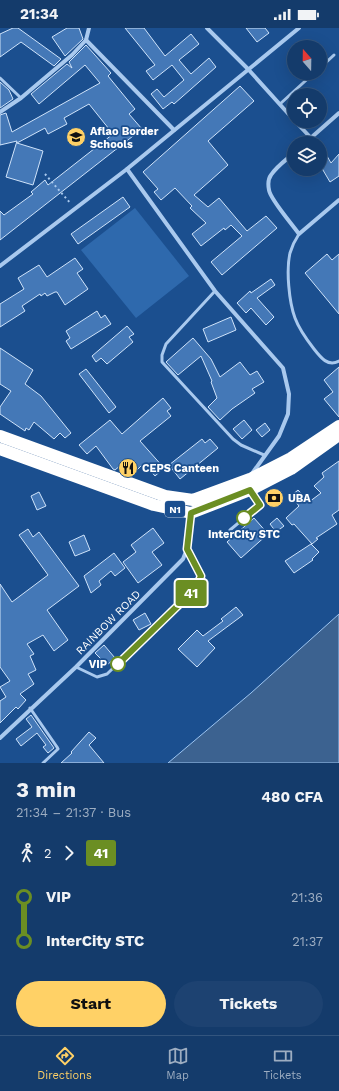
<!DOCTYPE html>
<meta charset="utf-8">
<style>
:root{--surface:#143b6b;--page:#1d4271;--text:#f1f3f6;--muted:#9dadc1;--line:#33557e;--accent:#ffd166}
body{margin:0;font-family:"Work Sans",sans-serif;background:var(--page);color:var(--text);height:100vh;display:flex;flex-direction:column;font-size:15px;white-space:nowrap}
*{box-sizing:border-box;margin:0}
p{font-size:13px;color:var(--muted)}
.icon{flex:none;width:22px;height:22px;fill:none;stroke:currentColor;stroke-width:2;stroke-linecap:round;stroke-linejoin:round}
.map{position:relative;height:735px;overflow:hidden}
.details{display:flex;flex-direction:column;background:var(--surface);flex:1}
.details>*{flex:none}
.badge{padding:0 8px;border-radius:3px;font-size:14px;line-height:26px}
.needle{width:26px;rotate:340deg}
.tools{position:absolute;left:287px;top:12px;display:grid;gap:8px}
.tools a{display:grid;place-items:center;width:40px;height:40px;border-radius:50%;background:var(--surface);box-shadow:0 4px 16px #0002,0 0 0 1px var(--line);font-size:20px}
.map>.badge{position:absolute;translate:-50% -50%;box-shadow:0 0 0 2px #fff}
.legs{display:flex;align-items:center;gap:6px;height:44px;padding:0 16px;font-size:13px}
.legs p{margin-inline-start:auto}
.head{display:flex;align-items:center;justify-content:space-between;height:68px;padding:0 16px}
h1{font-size:22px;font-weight:700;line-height:30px}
.primary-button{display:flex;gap:8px;margin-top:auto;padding:8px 16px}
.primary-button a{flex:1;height:46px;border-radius:24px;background:var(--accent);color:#111;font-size:16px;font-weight:700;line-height:46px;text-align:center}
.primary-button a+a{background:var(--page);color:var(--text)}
ul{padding:0 16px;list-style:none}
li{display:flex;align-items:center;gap:14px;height:44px;font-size:15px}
li i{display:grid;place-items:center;width:6px;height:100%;margin:0 5px;background:currentColor}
li i::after{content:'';width:10px;height:10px;margin:-5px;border:3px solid;border-radius:50%;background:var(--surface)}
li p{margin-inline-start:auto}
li:first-child i{background:linear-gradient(#0000 50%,currentColor 0)}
li:last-child i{background:linear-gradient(currentColor 50%,#0000 0)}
.status{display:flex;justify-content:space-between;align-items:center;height:28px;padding:0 20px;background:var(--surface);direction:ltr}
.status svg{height:11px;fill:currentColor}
.tab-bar{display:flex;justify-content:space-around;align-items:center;height:56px;border-top:1px solid var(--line);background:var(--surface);font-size:11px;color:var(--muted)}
.tab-bar a{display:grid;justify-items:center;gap:2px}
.tab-bar .current{color:var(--accent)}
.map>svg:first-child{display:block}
.green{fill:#2e69ad}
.water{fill:#3c6290;stroke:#9cc4f0}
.building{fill:#4478b7;stroke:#cfe3fa}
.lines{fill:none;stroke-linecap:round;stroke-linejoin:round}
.path{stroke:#a9c9ee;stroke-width:2;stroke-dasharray:2 3;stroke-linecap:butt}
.lane{stroke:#a9c9ee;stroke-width:3}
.street{stroke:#a9c9ee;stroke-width:4}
.highway{stroke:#fff;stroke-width:12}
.line-1-casing{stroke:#fff;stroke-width:9}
.line-1{stroke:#6b8e23;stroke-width:6}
.stop-1-dot{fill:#fff;stroke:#6b8e23;stroke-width:2}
.labels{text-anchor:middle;stroke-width:3.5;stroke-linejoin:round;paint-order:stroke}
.shield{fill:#1b4f8f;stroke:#bbcadd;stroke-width:1}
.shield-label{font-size:10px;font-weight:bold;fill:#fff}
.poi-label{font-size:11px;font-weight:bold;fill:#fff;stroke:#1b4f8f;text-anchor:start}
.stop-label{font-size:11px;font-weight:bold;fill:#fff;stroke:#1b4f8f}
.street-label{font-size:11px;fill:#fff;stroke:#1b4f8f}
</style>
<div class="status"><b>21:34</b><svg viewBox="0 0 49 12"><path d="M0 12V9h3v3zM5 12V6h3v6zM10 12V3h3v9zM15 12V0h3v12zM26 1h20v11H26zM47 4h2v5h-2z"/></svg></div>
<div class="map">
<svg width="339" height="735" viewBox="0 0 339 735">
<rect width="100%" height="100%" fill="#1b4f8f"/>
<polygon class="green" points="135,180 189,248 136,290 81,222"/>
<polygon class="water" points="339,586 339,735 168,735 251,665"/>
<g class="building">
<polygon points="13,0 18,0 61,31 54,38 21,14 0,29 0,6"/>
<polygon points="67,0 79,0 83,11 65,28 52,9"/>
<polygon points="125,0 144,0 165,28 191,6 199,16 179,32 191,46 209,30 216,39 174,76 172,74 163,81 151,66 157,61 164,69 184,52 172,37 153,52 146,43 155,37"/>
<polygon points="246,0 265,0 269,5 257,14"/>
<polygon points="86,17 111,45 108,48 135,81 129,86 142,101 0,212 0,183 4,187 33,166 31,164 45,152 48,157 113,106 89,76 64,90 67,96 48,106 45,100 17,115 43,123 33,157 6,149 17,113 0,117 0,87 6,85 12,104 100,55 85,37 39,76 31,66 67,36 72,40 69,34"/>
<polygon points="0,54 9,62 13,71 0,80"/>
<polygon points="240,58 254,73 208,113 228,137 194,167 208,179 219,170 247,203 266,188 277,200 222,247 211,234 242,208 231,197 225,202 224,200 201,218 192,206 206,195 190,180 192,178 175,160 161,172 154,164 158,161 143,144"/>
<polygon points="320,116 331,135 339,126 339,148 330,154 320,137"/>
<polygon points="123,169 130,179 78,216 71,206"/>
<polygon points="327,226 332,232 339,226 339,286 305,245"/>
<polygon points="75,230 83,241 77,245 88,261 65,277 57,264 55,264 47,268 45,265 41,268 40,266 22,278 25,283 0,299 0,276 24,261 18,250 39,237 47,249"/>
<polygon points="271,251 275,257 257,270 274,289 266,297 251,280 246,285 237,275 250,263 251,265"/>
<polygon points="97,283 101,290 105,287 111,296 71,321 66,313 70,310 66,303"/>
<polygon points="231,289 236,302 208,314 203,301"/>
<polygon points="127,298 134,306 129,309 133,314 107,336 101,330 96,334 92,328"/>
<polygon points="193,310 211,331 220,349 240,334 250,347 257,343 264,354 252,361 255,365 232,381 220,392 208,379 217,370 211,354 212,353 201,328 178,347 166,334"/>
<polygon points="0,320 33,342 25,356 41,368 71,405 65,410 60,405 54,411 34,394 29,402 26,400 25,403 0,386 0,379 11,363 0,356"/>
<polygon points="339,339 339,389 324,371 333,364 324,352"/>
<polygon points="86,341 116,379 109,385 79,346"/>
<polygon points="163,370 171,380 167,383 171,388 140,413 164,440 155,448 144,435 137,442 129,433 123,439 121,437 115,442 113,441 96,418 87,426 79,417 110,392 122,406"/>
<polygon points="244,392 252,402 242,411 233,401"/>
<polygon points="265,395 270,402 262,409 256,402"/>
<polygon points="202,411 205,415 210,411 218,420 180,451 169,437"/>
<polygon points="339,433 339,482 332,487 337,496 316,510 318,511 312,516 294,496 292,497 286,490 299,478 291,468 298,462 309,474 321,465 314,458 324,449 322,445"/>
<polygon points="276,463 282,470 274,477 268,470"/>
<polygon points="39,464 46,478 37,482 31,468"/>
<polygon points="254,490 268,506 241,530 227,514"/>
<polygon points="277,490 284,498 276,504 270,496"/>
<polygon points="153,500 164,515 152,524 162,537 138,555 123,534 136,524 131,517"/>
<polygon points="28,501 33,509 39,504 79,558 47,582 68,612 54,623 43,607 27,616 34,626 30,628 36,642 28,646 34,656 20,666 26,672 18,681 16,679 0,695 0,673 6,669 0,659 10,653 0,639 0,556 12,574 48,547 19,507"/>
<polygon points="84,507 90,522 75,528 69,514"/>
<polygon points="311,516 319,524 312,531 313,532 294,545 285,533"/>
<polygon points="114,525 125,540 115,548 111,543 99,553 101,557 91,565 84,548"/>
<polygon points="236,579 243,587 208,613 215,620 197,639 178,621 197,602 203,608 223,593 221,591"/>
<polygon points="145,585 151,596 139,602 133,592"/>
<polygon points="104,617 115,630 107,637 95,625"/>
<polygon points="31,687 54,720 48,725 43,719 46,717 37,705 21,718 16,711 32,699 26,691"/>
<polygon points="89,704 96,710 89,717 104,735 61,735 72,725 71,724"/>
</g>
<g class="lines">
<polyline class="path" points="45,146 71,176"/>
<g class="lane">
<polyline points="320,40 334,27"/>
<polyline points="0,50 21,70"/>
<polyline points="280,76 314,45"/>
<path d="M299,206c-4,6 -7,12 -9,19 -4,17 -1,49 5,65 4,11 12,22 19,31 7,9 14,18 25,12"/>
<polyline points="215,263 166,316 162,327 162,334 233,411 241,417 264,427"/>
<polyline points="230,502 260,477 251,464"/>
<polyline points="76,639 97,649 107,646 196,560 201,548 187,521"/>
<polyline points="30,680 57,719 58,721 43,735"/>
</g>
<g class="street">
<polyline points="207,0 248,41 294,92"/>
<polyline points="86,12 174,102"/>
<polyline points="0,84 21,70 72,27 86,12 89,0"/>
<polyline points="295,93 311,110"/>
<polyline points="305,115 339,85"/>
<path d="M294,125c-8,7 -17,13 -23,22 -3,4 -3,10 -2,15 1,9 23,34 30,44l40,-34"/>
<polyline points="127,141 215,263 283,340 289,366 288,386 279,408 251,447"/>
<polyline points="0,238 127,141 299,0"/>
<polyline points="0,710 76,639 183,531 187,521 191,487"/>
</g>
<g class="highway">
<polyline points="0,408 165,468 193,472 250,451 291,430 339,398"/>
<polyline points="0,421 154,477 191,485 250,462 291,441 339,407"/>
</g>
</g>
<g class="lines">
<g class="line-1-casing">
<polyline id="line-1" points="118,636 196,560 201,548 187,521 191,485 250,462 260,477 244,490"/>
</g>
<use href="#line-1" class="line-1"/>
</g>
<defs>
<g id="school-disc" transform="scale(1)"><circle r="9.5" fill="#ffd166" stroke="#1b4f8f"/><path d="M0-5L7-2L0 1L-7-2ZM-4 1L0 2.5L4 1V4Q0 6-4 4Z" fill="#111"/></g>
<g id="restaurant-disc" transform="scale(1)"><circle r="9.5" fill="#ffd166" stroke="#1b4f8f"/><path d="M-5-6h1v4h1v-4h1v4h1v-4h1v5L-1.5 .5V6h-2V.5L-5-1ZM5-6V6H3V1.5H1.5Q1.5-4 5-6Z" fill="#111"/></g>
<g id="bank-disc" transform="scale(1)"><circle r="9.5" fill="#ffd166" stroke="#1b4f8f"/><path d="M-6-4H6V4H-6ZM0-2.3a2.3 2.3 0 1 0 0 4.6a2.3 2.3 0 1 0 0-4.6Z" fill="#111"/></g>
</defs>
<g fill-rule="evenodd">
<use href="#school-disc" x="76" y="109"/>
<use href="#restaurant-disc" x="128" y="440"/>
<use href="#bank-disc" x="274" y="470"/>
</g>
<g class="stop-1-dot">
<circle cx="244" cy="490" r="7"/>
<circle cx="118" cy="636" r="7"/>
</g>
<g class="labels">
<rect class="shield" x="165" y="473" width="20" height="16" rx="3"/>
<g class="shield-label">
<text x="175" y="485">N1</text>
</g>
<g class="poi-label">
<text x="90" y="107">Aflao Border<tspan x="90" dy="13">Schools</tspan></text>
<text x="142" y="444">CEPS Canteen</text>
<text x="288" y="474">UBA</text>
</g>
<g class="stop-label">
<text x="244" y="510">InterCity STC</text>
<text x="107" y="640" text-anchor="end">VIP</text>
</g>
<g class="street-label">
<text transform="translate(108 594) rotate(-45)" y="4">RAINBOW ROAD</text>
</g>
</g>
</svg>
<div class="tools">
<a><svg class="needle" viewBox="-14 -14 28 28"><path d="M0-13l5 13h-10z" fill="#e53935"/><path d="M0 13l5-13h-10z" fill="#9dadc1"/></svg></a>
<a><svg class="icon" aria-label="locate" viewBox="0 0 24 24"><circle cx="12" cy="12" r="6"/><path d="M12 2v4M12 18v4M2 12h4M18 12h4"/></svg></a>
<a><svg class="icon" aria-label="layers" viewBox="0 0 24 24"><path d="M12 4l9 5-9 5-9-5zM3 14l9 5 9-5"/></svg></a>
</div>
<b class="badge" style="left:191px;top:565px;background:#6b8e23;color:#fff">41</b>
</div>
<section class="details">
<div class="head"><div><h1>3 min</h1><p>21:34 – 21:37 · Bus</p></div><b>480 CFA</b></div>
<div class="legs"><svg class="icon" aria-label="walk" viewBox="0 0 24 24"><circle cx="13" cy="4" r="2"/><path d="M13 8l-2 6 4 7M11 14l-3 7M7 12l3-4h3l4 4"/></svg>2<svg class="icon" aria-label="forward" viewBox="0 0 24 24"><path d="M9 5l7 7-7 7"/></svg><b class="badge" style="background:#6b8e23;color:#fff">41</b></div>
<ul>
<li><i style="color:#6b8e23"></i><b>VIP</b><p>21:36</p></li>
<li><i style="color:#6b8e23"></i><b>InterCity STC</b><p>21:37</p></li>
</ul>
<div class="primary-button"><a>Start</a><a>Tickets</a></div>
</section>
<nav class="tab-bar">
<a class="current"><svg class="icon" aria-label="directions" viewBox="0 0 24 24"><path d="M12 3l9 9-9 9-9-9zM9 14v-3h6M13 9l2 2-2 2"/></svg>Directions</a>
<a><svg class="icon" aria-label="map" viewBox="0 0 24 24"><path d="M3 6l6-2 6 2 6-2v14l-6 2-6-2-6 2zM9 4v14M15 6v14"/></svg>Map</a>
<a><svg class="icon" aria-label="tickets" viewBox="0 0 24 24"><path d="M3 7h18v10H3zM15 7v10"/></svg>Tickets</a>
</nav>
